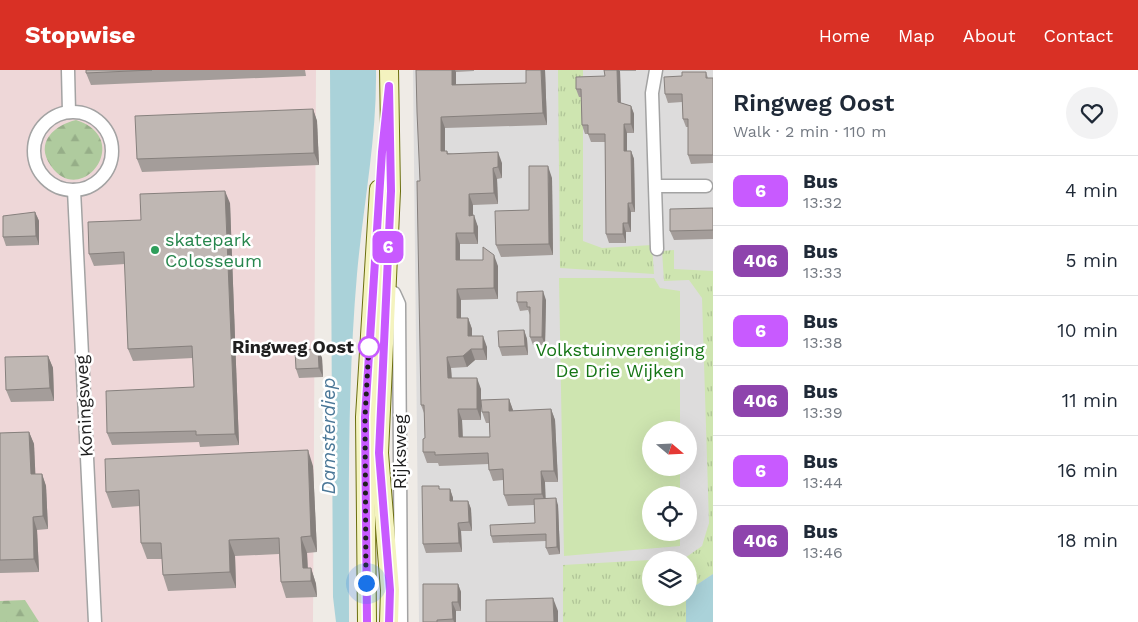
<!DOCTYPE html>
<meta charset="utf-8">
<style>
:root{--surface:#fff;--page:#f2f2f3;--text:#1f2937;--muted:#747a83;--line:#e0e1e3;--accent:#d93025}
body{margin:0;font-family:"Work Sans",sans-serif;background:var(--page);color:var(--text);height:100vh;display:flex;flex-direction:column;font-size:19px;white-space:nowrap}
*{box-sizing:border-box;margin:0}
p{font-size:16px;color:var(--muted)}
.icon{flex:none;width:28px;height:28px;fill:none;stroke:currentColor;stroke-width:2;stroke-linecap:round;stroke-linejoin:round}
.map{position:relative;flex:1;overflow:hidden}
.drawer{display:flex;flex-direction:column;background:var(--surface);width:425px}
.drawer>*{flex:none}
.badge{padding:0 10px;border-radius:8px;font-size:18px;line-height:32px}
.needle{width:32px;rotate:109deg}
.controls{position:absolute;left:642px;top:351px;display:grid;gap:10px}
.controls a{display:grid;place-items:center;width:55px;height:55px;border-radius:50%;background:var(--surface);box-shadow:0 5px 20px #0002;font-size:25px}
.you{position:absolute;width:25px;height:25px;margin:-12px;border:4px solid #fff;border-radius:50%;background:#1a73e8;box-shadow:0 0 0 8px #1a73e833}
.map>.badge{position:absolute;translate:-50% -50%;box-shadow:0 0 0 2px #fff}
.round{display:grid;place-items:center;flex:none;width:52px;height:52px;border-radius:26px;background:var(--page)}
.overview{display:flex;align-items:center;justify-content:space-between;height:85px;padding:0 20px}
h1{font-size:24px;font-weight:600;line-height:38px}
ul{padding:0;list-style:none}
li{display:flex;align-items:center;gap:15px;height:70px;padding:0 20px;border-top:1px solid var(--line)}
li div{flex:1}
li b{display:block;font-size:19px}
li em{font-style:normal}
li .badge{min-width:55px;font-weight:700;text-align:center}
header{display:flex;align-items:center;gap:30px;box-sizing:border-box;height:70px;padding:0 25px;background:var(--accent);color:#fff}
header strong{font-size:24px}
nav{display:flex;gap:28px;margin-inline-start:auto;font-size:18px}
main{display:flex;flex:1;min-height:0}
.map>svg:first-child{display:block}
.residential{fill:#dddcdc;fill-rule:evenodd}
.commercial{fill:#eed7d8}
.grass{fill:url(#grass-tufts)}
.forest{fill:url(#forest-firs)}
.garden{fill:#cee5b0}
.water{fill:#aad2d9}
.lines{fill:none;stroke-linecap:round;stroke-linejoin:round}
.minor-casing{stroke:#a3a3a3;stroke-width:15}
.secondary-casing{stroke:#6b6e0e;stroke-width:20}
.minor{stroke:#fff;stroke-width:12}
.secondary{stroke:#f4f3bf;stroke-width:18}
.wall{fill:#a49d9a}
.shaded-wall{fill:#86807d}
.building{fill:#bfb7b3;stroke:#86807d}
.line-casing{stroke:#fff;stroke-width:11}
.line{stroke:#c85aff;stroke-width:8}
.walk{stroke:#1f1f1f;stroke-width:5;stroke-dasharray:0 9}
.leisure-dot{fill:#2e9e5b;stroke:#fff;stroke-width:2}
.stop-dot{fill:#fff;stroke:#c85aff;stroke-width:2.5}
.labels{text-anchor:middle;stroke-width:5;stroke-linejoin:round;paint-order:stroke}
.leisure-label{font-size:18px;fill:#27864d;stroke:#fff;text-anchor:start}
.stop-label{font-size:18px;font-weight:bold;fill:#1f1f1f;stroke:#fff;text-anchor:end}
.park-label{font-size:18px;fill:#157515;stroke:#fff}
.street-label{font-size:18px;fill:#1f1f1f;stroke:#fff}
.water-label{font-size:19px;font-style:italic;fill:#4c7898;stroke:#fff}
</style>
<header>
<strong>Stopwise</strong>
<nav><a>Home</a><a>Map</a><a>About</a><a>Contact</a></nav>
</header>
<main>
<div class="map">
<svg width="713" height="552" viewBox="0 0 713 552">
<defs>
<pattern id="grass-tufts" width="24" height="20" patternUnits="userSpaceOnUse" patternTransform="scale(1.25)"><rect width="24" height="20" fill="#cee5b0"/><path d="M3 7l-1-3M5 7V3M7 7l1-3M15 17l-1-3M17 17v-4M19 17l1-3" fill="none" stroke="#b0c497"/></pattern>
<pattern id="forest-firs" width="22" height="20" patternUnits="userSpaceOnUse" patternTransform="scale(1.25)"><rect width="22" height="20" fill="#afcb9e"/><path d="M5 1l3.5 6h-7zM16 11l3.5 6h-7z" fill="#96ae88"/></pattern>
</defs>
<rect width="100%" height="100%" fill="#efebe6"/>
<path class="residential" d="M413,0h300v552h-294zM651,360h38v38h-38zM651,425h38v37h-38zM651,490h38v38h-38z"/>
<polygon class="commercial" points="0,0 316,0 313,552 0,552"/>
<g class="grass">
<polygon points="558,0 583,0 583,171 602,178 652,175 654,204 560,198"/>
<polygon points="674,180 674,199 713,201 713,504 689,520 689,490 651,490 651,528 686,528 686,552 563,552 563,495 685,488 702,476 709,453 702,228 689,210 664,211 662,181"/>
</g>
<g class="forest">
<path d="M76,50c59,19 5,89 -25,46 -17,-24 4,-41 25,-46z"/>
<polygon points="25,530 39,552 0,552 0,531"/>
</g>
<polygon class="garden" points="559,208 654,208 660,218 680,221 680,360 651,360 651,398 680,398 680,425 651,425 651,462 680,463 680,476 564,486"/>
<g class="water">
<path d="M330,0h46c1,68 -13,136 -19,204 -10,115 -8,232 -8,348h-13l-3,-25z"/>
<polygon points="713,504 713,552 686,552 686,528 689,528 689,520"/>
</g>
<g class="lines">
<g class="minor-casing">
<g id="minor">
<polyline points="68,0 69,42"/>
<polyline points="656,0 652,23 657,179"/>
<circle cx="73" cy="81" r="39"/>
<polyline points="656,116 706,116"/>
<polyline points="74,120 95,552"/>
<polyline points="382,219 394,223 399,234 401,552"/>
</g>
</g>
<g class="secondary-casing">
<g id="secondary">
<polyline points="389,0 391,121 379,383 390,520 389,552"/>
<polyline points="367,552 365,347 379,119"/>
</g>
</g>
<use href="#minor" class="minor"/>
<use href="#secondary" class="secondary"/>
</g>
<g class="wall">
<polygon points="86,0 305,0 306,6 91,15 86,3"/>
<polygon points="416,0 474,0 474,1 456,2 456,14 526,13 526,0 545,0 547,55 445,58 445,81 447,81 448,83 502,93 502,108 497,109 498,134 473,135 473,146 478,157 478,174 460,174 460,190 498,196 498,229 461,230 461,248 468,248 472,259 472,266 487,277 487,290 475,290 467,297 451,298 452,308 481,319 481,350 462,350 463,367 490,367 489,353 486,353 482,342 509,329 513,341 551,339 555,350 558,412 545,412 545,428 558,435 560,484 549,485 546,478 546,471 493,473 491,466 535,453 534,435 508,436 504,425 503,410 493,411 489,400 489,394 439,396 438,393 427,393 423,382 425,368 424,343 421,335 420,111"/>
<polygon points="604,0 636,0 636,1 620,1 621,33 631,36 634,44 634,63 627,63 627,81 631,81 634,89 635,142 631,142 631,162 626,162 626,173 609,173 606,164 605,72 591,72 588,64 585,64 582,55 581,27 579,27 576,19 605,6"/>
<polygon points="706,2 708,8 713,8 713,93 691,94 688,85 688,57 686,57 683,49 682,32 668,33 665,24 682,6"/>
<polygon points="313,39 317,51 319,95 142,102 137,89"/>
<polygon points="552,108 553,185 501,187 496,175 529,140"/>
<polygon points="230,133 239,375 200,377 199,372 112,375 107,363 194,317 193,288 133,291 128,279 125,194 94,196 89,184 141,150"/>
<polygon points="713,138 713,169 674,170 670,161"/>
<polygon points="35,142 39,151 39,175 6,176 3,167"/>
<polygon points="546,230 545,275 533,275 530,267 530,245 528,240 520,241 517,232"/>
<polygon points="524,260 527,269 528,285 502,286 499,277"/>
<polygon points="318,279 322,288 323,307 299,308 296,299"/>
<polygon points="48,286 53,298 54,331 11,332 6,320"/>
<polygon points="29,362 34,374 35,404 42,404 46,416 48,459 37,460 39,502 0,503 0,363"/>
<polygon points="313,396 317,482 307,483 308,498 311,498 316,514 317,527 286,528 281,512 279,484 235,486 236,518 168,521 163,505 162,489 147,489 141,473 140,436 112,438 106,422"/>
<polygon points="440,419 450,419 453,428 453,431 468,431 471,439 472,461 461,461 462,482 426,483 423,474"/>
<polygon points="458,514 461,522 461,541 456,541 456,552 423,552"/>
</g>
<g class="shaded-wall">
<polygon points="452,0 455,0 456,2 456,26 452,15"/>
<polygon points="541,0 545,0 547,55 543,43"/>
<polygon points="617,0 619,0 620,1 621,41 618,32"/>
<polygon points="631,36 634,44 634,63 631,54"/>
<polygon points="313,39 317,51 319,95 314,83"/>
<polygon points="441,47 445,58 445,92 441,81"/>
<polygon points="624,54 627,63 627,89 624,81"/>
<polygon points="631,81 634,89 635,142 632,133"/>
<polygon points="498,82 502,93 502,108 498,97"/>
<polygon points="548,96 552,108 553,185 549,174"/>
<polygon points="493,98 497,109 498,134 494,123"/>
<polygon points="225,121 230,133 239,375 235,364"/>
<polygon points="469,124 473,135 473,157 469,146"/>
<polygon points="628,133 631,142 631,162 628,153"/>
<polygon points="35,142 39,151 39,175 36,166"/>
<polygon points="474,145 478,157 478,174 474,163"/>
<polygon points="623,153 626,162 626,173 623,164"/>
<polygon points="456,163 460,174 460,201 456,190"/>
<polygon points="494,185 498,196 498,229 494,218"/>
<polygon points="457,219 461,230 461,259 457,248"/>
<polygon points="543,221 546,230 545,275 542,267"/>
<polygon points="468,248 472,259 472,277 468,266"/>
<polygon points="524,260 527,269 528,285 525,276"/>
<polygon points="483,266 487,277 487,290 483,279"/>
<polygon points="318,279 322,288 323,307 319,298"/>
<polygon points="471,279 475,290 467,297 463,286"/>
<polygon points="48,286 53,298 54,331 50,318"/>
<polygon points="447,287 451,298 452,319 448,308"/>
<polygon points="477,308 481,319 481,350 477,339"/>
<polygon points="509,329 513,340 513,352 509,341"/>
<polygon points="458,339 462,350 463,379 459,367"/>
<polygon points="551,339 555,350 558,412 554,401"/>
<polygon points="29,362 34,374 36,417 31,404"/>
<polygon points="308,380 313,396 317,482 311,466"/>
<polygon points="541,401 545,412 546,435 542,424"/>
<polygon points="42,404 46,416 48,459 43,446"/>
<polygon points="450,419 453,428 453,440 450,431"/>
<polygon points="556,428 558,435 560,484 557,477"/>
<polygon points="468,431 471,439 472,461 469,452"/>
<polygon points="33,447 37,460 39,502 34,489"/>
<polygon points="458,453 461,461 462,482 459,473"/>
<polygon points="301,467 307,483 308,511 303,498"/>
<polygon points="229,470 235,486 236,518 230,502"/>
<polygon points="311,498 316,514 317,527 311,511"/>
<polygon points="458,514 461,522 461,541 458,532"/>
<polygon points="553,528 558,541 558,552 554,552"/>
<polygon points="452,532 456,541 456,552 454,552 453,549"/>
</g>
<g class="building">
<polygon points="86,0 152,0 86,3"/>
<polygon points="416,0 452,0 452,15 526,13 526,0 541,0 543,43 441,47 441,81 447,81 447,84 498,82 498,97 493,98 494,123 469,124 469,146 474,145 474,163 456,163 456,190 483,190 483,177 494,185 494,218 457,219 457,248 468,248 468,266 483,266 483,279 471,279 463,286 447,287 448,308 477,308 477,339 458,339 459,367 490,367 489,342 482,342 481,330 509,329 509,341 551,339 554,401 541,401 542,424 504,425 503,399 489,400 488,383 435,385 435,382 423,382 423,369 425,368 424,335 421,335 417,111 420,111 417,42"/>
<polygon points="604,0 617,0 618,32 631,36 631,54 624,54 624,81 631,81 632,133 628,133 628,153 623,153 623,164 606,164 605,64 588,64 588,55 582,55 581,19 576,19 576,7 605,6"/>
<polygon points="682,2 706,2 706,8 713,8 713,85 688,85 688,49 683,49 682,24 665,24 664,7 682,6"/>
<polygon points="313,39 314,83 137,89 135,46"/>
<polygon points="529,96 548,96 549,174 496,175 495,141 529,140"/>
<polygon points="225,121 235,364 196,365 196,361 107,363 106,321 194,317 192,276 128,279 124,182 89,184 88,152 141,150 140,124"/>
<polygon points="713,138 713,160 670,161 670,139"/>
<polygon points="35,142 36,166 3,167 3,146"/>
<polygon points="543,221 542,267 530,267 530,237 527,237 527,232 517,232 517,222"/>
<polygon points="524,260 525,276 499,277 498,261"/>
<polygon points="318,279 319,298 296,299 295,280"/>
<polygon points="48,286 50,318 6,320 5,287"/>
<polygon points="29,362 31,404 42,404 43,446 33,447 34,489 0,490 0,363"/>
<polygon points="308,380 311,466 301,467 303,498 311,498 311,511 281,512 279,468 229,470 230,502 163,505 161,473 141,473 139,420 106,422 105,389"/>
<polygon points="422,416 439,416 439,419 450,419 450,431 468,431 469,452 458,453 459,473 423,474"/>
<polygon points="556,428 557,477 546,478 546,464 491,466 490,455 535,453 534,429"/>
<polygon points="423,514 458,514 458,532 452,532 453,549 437,550 437,552 423,552"/>
<polygon points="553,528 554,552 486,552 486,530"/>
</g>
<g class="lines">
<g class="line-casing">
<polyline id="line" points="367,552 365,347 382,82 389,16 391,121 379,383 390,520 389,552"/>
</g>
<use href="#line" class="line"/>
<polyline class="walk" points="366,513 365,347 369,275 369,277"/>
</g>
<circle class="leisure-dot" cx="155" cy="180" r="5"/>
<circle class="stop-dot" cx="369" cy="277" r="10"/>
<g class="labels">
<g class="leisure-label">
<text x="165" y="176">skatepark<tspan x="165" dy="21">Colosseum</tspan></text>
</g>
<g class="stop-label">
<text x="354" y="283">Ringweg Oost</text>
</g>
<g class="park-label">
<text x="620" y="286">Volkstuinvereniging<tspan x="620" dy="21">De Drie Wijken</tspan></text>
</g>
<g class="street-label">
<text transform="translate(84 336) rotate(-93)" y="6">Koningsweg</text>
<text transform="translate(400 382) rotate(-90)" y="6">Rijksweg</text>
</g>
<g class="water-label">
<text transform="translate(328 366) rotate(-90)" y="7">Damsterdiep</text>
</g>
</g>
</svg>
<div class="controls">
<a><svg class="needle" viewBox="-14 -14 28 28"><path d="M0-13l5 13h-10z" fill="#e53935"/><path d="M0 13l5-13h-10z" fill="#747a83"/></svg></a>
<a><svg class="icon" aria-label="locate" viewBox="0 0 24 24"><circle cx="12" cy="12" r="6"/><path d="M12 2v4M12 18v4M2 12h4M18 12h4"/></svg></a>
<a><svg class="icon" aria-label="layers" viewBox="0 0 24 24"><path d="M12 4l9 5-9 5-9-5zM3 14l9 5 9-5"/></svg></a>
</div>
<div class="you" style="left:366px;top:513px"></div>
<b class="badge" style="left:388px;top:177px;background:#c85aff;color:#fff">6</b>
</div>
<section class="drawer">
<div class="overview"><div><h1>Ringweg Oost</h1><p>Walk · 2 min · 110 m</p></div><a class="round"><svg class="icon" aria-label="heart" viewBox="0 0 24 24"><path d="M12 20l-8-8c-3-5 5-10 8-4 3-6 11-1 8 4z"/></svg></a></div>
<ul>
<li><span class="badge" style="background:#c85aff;color:#fff">6</span><div><b>Bus</b><p>13:32</p></div><em>4 min</em></li>
<li><span class="badge" style="background:#8e44ad;color:#fff">406</span><div><b>Bus</b><p>13:33</p></div><em>5 min</em></li>
<li><span class="badge" style="background:#c85aff;color:#fff">6</span><div><b>Bus</b><p>13:38</p></div><em>10 min</em></li>
<li><span class="badge" style="background:#8e44ad;color:#fff">406</span><div><b>Bus</b><p>13:39</p></div><em>11 min</em></li>
<li><span class="badge" style="background:#c85aff;color:#fff">6</span><div><b>Bus</b><p>13:44</p></div><em>16 min</em></li>
<li><span class="badge" style="background:#8e44ad;color:#fff">406</span><div><b>Bus</b><p>13:46</p></div><em>18 min</em></li>
</ul>
</section>
</main>
